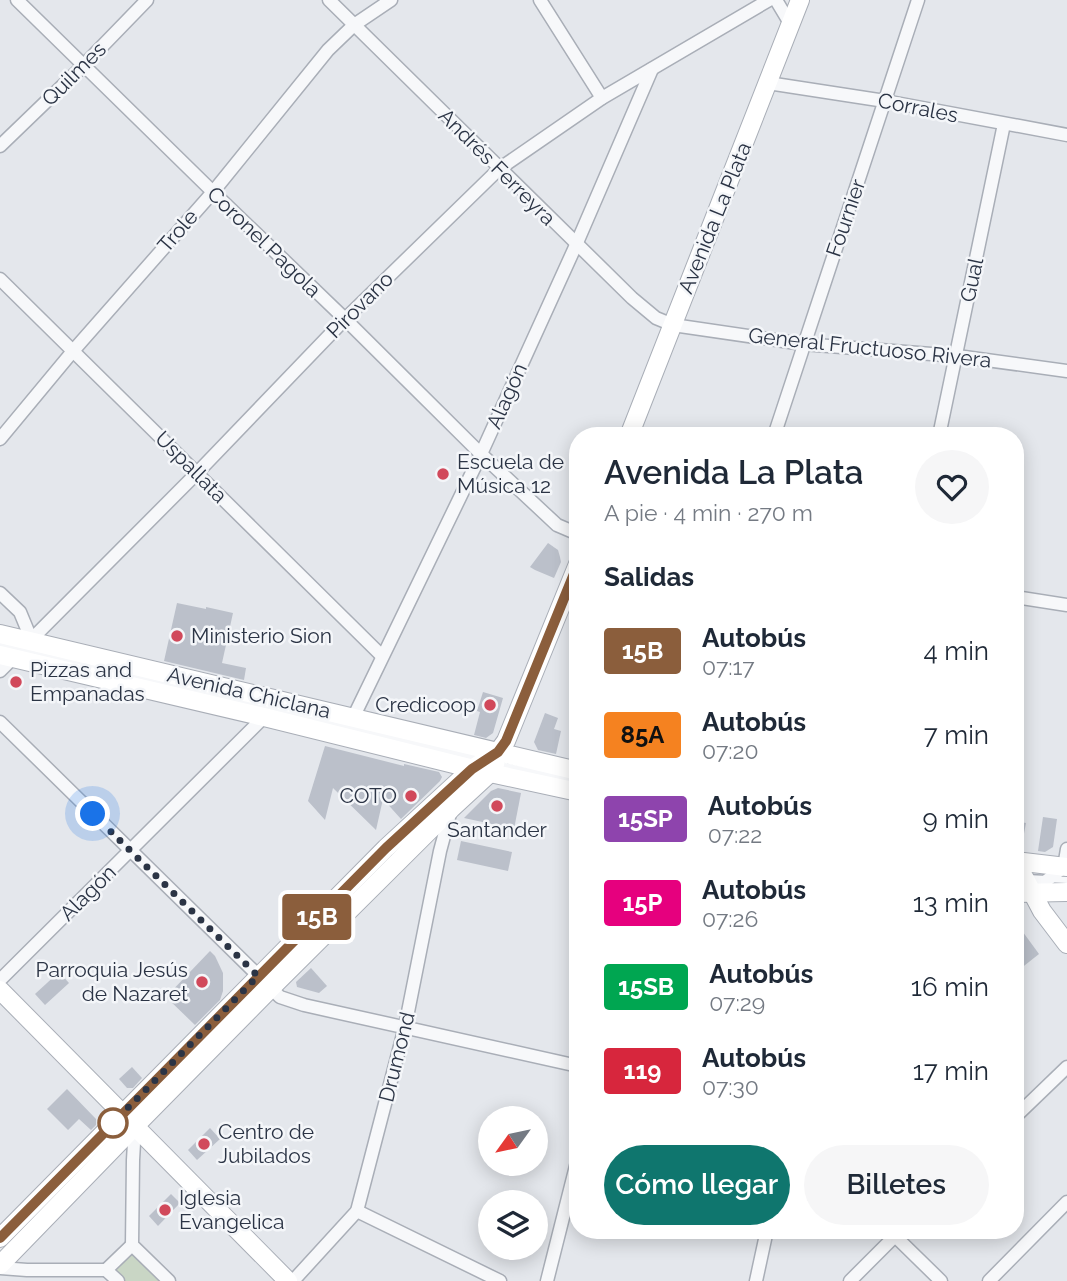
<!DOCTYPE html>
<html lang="es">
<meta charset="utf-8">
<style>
:root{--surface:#fff;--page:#f6f6f7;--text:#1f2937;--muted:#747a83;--accent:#0f766e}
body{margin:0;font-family:Raleway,sans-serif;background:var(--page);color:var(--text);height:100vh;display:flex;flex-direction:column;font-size:26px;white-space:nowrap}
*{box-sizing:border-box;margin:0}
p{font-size:23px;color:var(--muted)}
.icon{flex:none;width:38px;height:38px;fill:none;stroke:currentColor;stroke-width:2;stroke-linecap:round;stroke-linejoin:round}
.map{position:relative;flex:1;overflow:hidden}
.sheet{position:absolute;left:569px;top:427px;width:455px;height:812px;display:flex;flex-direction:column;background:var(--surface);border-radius:28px;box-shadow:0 4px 18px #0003}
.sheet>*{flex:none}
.badge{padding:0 14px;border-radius:5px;font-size:24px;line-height:46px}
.needle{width:46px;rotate:237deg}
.controls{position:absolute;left:478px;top:1106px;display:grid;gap:14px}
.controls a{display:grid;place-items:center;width:70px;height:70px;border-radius:50%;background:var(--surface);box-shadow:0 4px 18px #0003;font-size:35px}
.you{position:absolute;width:35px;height:35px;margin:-18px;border:5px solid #fff;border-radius:50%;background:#1a73e8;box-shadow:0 0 0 10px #1a73e833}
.map>.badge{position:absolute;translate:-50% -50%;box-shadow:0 0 0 4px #fff}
h2{padding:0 35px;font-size:26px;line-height:63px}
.round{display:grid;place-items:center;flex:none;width:74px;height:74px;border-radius:37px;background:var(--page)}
.headline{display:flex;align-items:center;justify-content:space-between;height:119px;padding:0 35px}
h1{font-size:33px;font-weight:600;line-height:52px}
.cta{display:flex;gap:14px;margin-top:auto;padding:14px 35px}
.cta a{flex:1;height:80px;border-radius:42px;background:var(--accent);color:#fff;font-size:28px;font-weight:600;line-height:80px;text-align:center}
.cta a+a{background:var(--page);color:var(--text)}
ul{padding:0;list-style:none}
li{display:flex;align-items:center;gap:21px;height:84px;padding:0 35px}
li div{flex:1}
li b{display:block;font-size:26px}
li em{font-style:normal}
li .badge{min-width:77px;font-weight:700;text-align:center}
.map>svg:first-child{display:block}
.green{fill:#c9d6c5}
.building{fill:#bbc0ca}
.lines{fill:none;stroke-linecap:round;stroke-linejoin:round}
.service-casing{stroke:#a9aeb7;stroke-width:9}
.minor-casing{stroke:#a9aeb7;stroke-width:15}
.secondary-casing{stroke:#a9aeb7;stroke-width:20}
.service{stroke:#f7f8fa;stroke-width:6}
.minor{stroke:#f7f8fa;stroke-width:12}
.secondary{stroke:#fff;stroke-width:18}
.line-casing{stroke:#fff;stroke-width:16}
.line{stroke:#8b5e3c;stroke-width:10}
.walk{stroke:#2b3445;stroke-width:7;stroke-dasharray:0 12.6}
.poi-dot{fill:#d1495b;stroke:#f4f6f9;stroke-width:2.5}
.stop-dot{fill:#fff;stroke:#8b5e3c;stroke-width:3.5}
.labels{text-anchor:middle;stroke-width:5;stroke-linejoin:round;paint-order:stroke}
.street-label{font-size:21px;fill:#2b3445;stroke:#f4f6f9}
.poi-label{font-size:21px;fill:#2b3445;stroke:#f4f6f9;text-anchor:start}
</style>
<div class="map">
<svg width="1067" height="1281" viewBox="0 0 1067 1281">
<rect width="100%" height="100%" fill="#e4e7ec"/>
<polygon class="green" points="132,1250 162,1281 125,1281 113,1269"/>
<g class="building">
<polygon points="548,543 558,550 560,557 561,562 554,578 535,570 530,567"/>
<polygon points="177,603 206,609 206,607 233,613 222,663 246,668 244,680 164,661"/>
<polygon points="483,692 503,698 493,733 486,738 474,735 480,712 477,711"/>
<polygon points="545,713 558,718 554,729 561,731 556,754 538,750 534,742"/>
<polygon points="325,746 404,766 404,764 439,772 442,777 440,781 401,819 383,799 376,830 333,788 325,820 308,801"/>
<polygon points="498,788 521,793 514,829 464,818 491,791"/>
<polygon points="1043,817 1057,819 1053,847 1045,852 1038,851"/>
<polygon points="1015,821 1026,823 1021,850 1015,850"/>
<polygon points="461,841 512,852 508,871 457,860"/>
<polygon points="1015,921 1039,954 1015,973"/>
<polygon points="210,951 215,956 223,973 223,991 220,1000 195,1025 166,997"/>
<polygon points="311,968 327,986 319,993 297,987 296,982"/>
<polygon points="59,972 69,983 45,1005 35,994"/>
<polygon points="132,1067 142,1078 133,1088 127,1088 119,1079"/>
<polygon points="67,1089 96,1119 96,1125 91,1130 79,1119 68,1130 47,1109"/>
<polygon points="210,1128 220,1139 197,1160 188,1150"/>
<polygon points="171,1194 180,1203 158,1226 149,1216"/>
</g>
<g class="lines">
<g class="service-casing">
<g id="service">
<polyline points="0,644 480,759"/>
<polyline points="497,764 578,782"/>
<polyline points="1027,878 1067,880"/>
</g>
</g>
<g class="minor-casing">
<g id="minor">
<polyline points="17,0 213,192 345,319 481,454 557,525 578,534"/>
<polyline points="329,0 632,298 656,318 673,325 803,344 957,356 1067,371"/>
<polyline points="540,0 602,98"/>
<polyline points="776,0 791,25"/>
<polyline points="768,83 885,101 1067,135"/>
<polyline points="0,146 83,66 147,0"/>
<polyline points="0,279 382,656"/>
<polyline points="774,436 918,0"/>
<polyline points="939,436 1004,124"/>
<polyline points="0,439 73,351 213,192 328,50 354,25 391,0"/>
<polyline points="0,593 20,612 32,641"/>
<polyline points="1015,597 1067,605"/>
<polyline points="0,671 197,473 345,319 499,169 602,98 769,0"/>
<polyline points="353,718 481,454 576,245 652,69"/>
<polyline points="0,722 280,997 304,1005 578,1066"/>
<polyline points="1032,892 1064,867 1067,849"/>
<polyline points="0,980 264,717"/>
<polyline points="1015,1117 1067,1067"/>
<polyline points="135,1126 133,1160 132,1245 169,1281"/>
<polyline points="357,1211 500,1281"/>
<polyline points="895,1236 941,1281"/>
<polyline points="0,1268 27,1270 106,1270"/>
<polyline points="118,1281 106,1270 132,1245"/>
<polyline points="293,1281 357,1211 405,1027 440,851 451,810"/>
<polyline points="547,1281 578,1158"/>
<polyline points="756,1281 767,1230"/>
<polyline points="850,1281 901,1230"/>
<polyline points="989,1281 1067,1202"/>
</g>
</g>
<g class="secondary-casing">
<g id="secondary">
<polyline points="629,436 800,0"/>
<polyline points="0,634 578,771"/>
<polyline points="0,655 264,717 490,773 578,792"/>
<polyline points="1015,861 1067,867"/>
<polyline points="1015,867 1024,877 1042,911 1067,944"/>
<polyline points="1015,893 1067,892"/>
<polyline points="0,990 288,1281"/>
<polyline points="0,1238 386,848 472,769 498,752"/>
<polyline points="0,1265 135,1126 271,988 451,809 490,773 495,764 498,752 506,741 578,564"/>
</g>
</g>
<use href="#service" class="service"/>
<use href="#minor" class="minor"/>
<use href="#secondary" class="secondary"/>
</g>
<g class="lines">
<g class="line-casing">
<polyline id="line" points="0,1238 386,848 472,769 498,752 506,741 578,564"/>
</g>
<use href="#line" class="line"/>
<polyline class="walk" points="93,814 258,976 105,1131 113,1123"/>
</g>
<g class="poi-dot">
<circle cx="443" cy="474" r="7"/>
<circle cx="177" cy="636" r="7"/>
<circle cx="16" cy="682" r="7"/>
<circle cx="490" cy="705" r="7"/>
<circle cx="411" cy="796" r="7"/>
<circle cx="497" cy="806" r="7"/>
<circle cx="202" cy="982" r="7"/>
<circle cx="204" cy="1144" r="7"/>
<circle cx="165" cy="1210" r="7"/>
</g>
<circle class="stop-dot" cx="113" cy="1123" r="14"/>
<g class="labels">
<g class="street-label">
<text transform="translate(74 74) rotate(-45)" y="7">Quilmes</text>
<text transform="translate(918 108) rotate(11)" y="7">Corrales</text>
<text transform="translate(497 167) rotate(45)" y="7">Andrés Ferreyra</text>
<text transform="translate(715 218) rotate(-68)" y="7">Avenida La Plata</text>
<text transform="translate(846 218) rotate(-71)" y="7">Fournier</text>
<text transform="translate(178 231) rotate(-49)" y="7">Trole</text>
<text transform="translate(264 242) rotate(44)" y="7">Coronel Pagola</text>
<text transform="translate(972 280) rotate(-78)" y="7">Gual</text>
<text transform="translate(360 305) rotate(-45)" y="7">Pirovano</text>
<text transform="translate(870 348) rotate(6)" y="7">General Fructuoso Rivera</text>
<text transform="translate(507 396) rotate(-66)" y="7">Alagón</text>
<text transform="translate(191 467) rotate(45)" y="7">Uspallata</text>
<text transform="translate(249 693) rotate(13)" y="7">Avenida Chiclana</text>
<text transform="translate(88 893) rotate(-45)" y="7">Alagón</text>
<text transform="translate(397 1057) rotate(-76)" y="7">Drumond</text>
</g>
<g class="poi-label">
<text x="457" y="469">Escuela de<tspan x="457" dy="24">Música 12</tspan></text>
<text x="191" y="643">Ministerio Sion</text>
<text x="30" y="677">Pizzas and<tspan x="30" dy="24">Empanadas</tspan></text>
<text x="476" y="712" text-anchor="end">Credicoop</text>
<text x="397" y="803" text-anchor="end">COTO</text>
<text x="497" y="837" text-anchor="middle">Santander</text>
<text x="188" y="977" text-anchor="end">Parroquia Jesús<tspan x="188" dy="24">de Nazaret</tspan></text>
<text x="218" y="1139">Centro de<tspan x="218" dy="24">Jubilados</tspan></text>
<text x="179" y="1205">Iglesia<tspan x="179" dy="24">Evangelica</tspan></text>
</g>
</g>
</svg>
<div class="controls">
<a><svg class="needle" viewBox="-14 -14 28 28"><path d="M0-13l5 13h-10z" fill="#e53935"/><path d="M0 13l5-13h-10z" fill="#747a83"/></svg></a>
<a><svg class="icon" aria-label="layers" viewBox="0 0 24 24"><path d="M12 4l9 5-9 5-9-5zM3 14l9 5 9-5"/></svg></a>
</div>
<div class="you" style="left:93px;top:814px"></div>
<b class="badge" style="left:317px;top:917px;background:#8b5e3c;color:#fff">15B</b>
<section class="sheet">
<div class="headline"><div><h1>Avenida La Plata</h1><p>A pie · 4 min · 270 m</p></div><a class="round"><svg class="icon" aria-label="heart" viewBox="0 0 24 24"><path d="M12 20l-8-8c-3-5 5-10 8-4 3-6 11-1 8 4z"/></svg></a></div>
<h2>Salidas</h2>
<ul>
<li><span class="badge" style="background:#8b5e3c;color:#fff">15B</span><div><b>Autobús</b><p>07:17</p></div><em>4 min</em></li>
<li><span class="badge" style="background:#f58220;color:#111">85A</span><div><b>Autobús</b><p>07:20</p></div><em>7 min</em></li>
<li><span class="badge" style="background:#8e44ad;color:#fff">15SP</span><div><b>Autobús</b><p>07:22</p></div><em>9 min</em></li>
<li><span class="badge" style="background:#e6007e;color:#fff">15P</span><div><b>Autobús</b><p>07:26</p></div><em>13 min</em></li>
<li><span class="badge" style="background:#00a651;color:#fff">15SB</span><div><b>Autobús</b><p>07:29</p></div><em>16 min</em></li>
<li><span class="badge" style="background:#d7263d;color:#fff">119</span><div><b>Autobús</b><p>07:30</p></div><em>17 min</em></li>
</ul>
<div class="cta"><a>Cómo llegar</a><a>Billetes</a></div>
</section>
</div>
